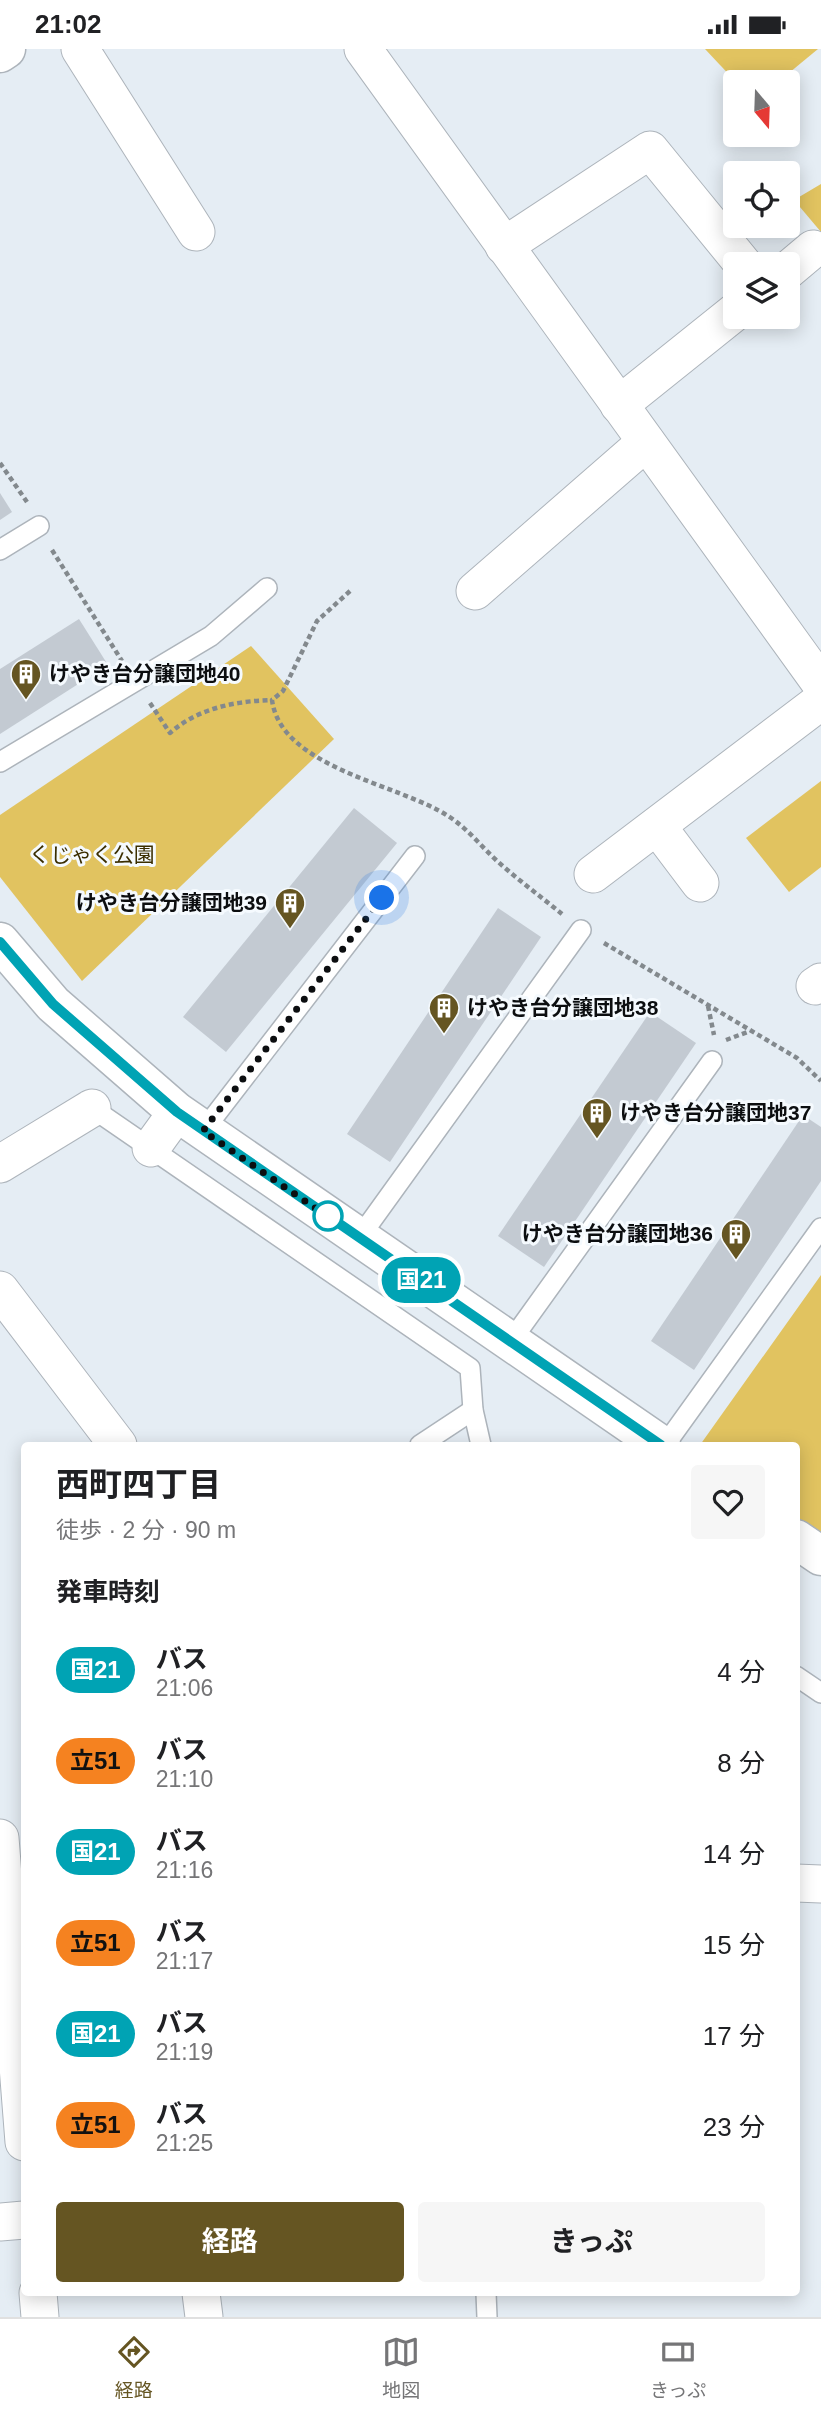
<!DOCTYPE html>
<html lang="ja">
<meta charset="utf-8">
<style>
:root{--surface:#fff;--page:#f6f6f6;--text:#202124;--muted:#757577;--line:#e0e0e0;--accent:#655522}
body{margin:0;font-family:Helvetica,"Noto Sans JP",sans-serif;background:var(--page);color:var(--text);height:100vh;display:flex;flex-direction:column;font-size:26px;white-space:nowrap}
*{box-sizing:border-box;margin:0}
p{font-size:23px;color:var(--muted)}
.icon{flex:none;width:38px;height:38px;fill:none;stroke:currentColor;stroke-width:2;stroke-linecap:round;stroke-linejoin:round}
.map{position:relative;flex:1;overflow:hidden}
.drawer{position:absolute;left:21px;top:1393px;width:779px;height:854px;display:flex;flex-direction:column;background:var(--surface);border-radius:7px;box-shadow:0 4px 18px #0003}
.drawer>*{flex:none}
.badge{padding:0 14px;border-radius:23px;font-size:24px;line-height:46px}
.needle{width:46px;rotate:161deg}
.buttons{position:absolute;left:723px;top:21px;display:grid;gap:14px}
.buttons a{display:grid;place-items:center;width:77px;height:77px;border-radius:7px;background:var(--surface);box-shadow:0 4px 18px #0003;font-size:35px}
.you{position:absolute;width:35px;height:35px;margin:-18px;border:5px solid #fff;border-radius:50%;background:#1a73e8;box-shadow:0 0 0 10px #1a73e833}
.map>.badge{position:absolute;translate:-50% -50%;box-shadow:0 0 0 4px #fff}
h2{padding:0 35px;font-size:26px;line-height:63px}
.round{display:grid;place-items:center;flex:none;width:74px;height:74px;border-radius:7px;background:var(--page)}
.head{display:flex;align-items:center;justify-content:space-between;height:119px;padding:0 35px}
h1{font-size:33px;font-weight:700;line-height:52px}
.action{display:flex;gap:14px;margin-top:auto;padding:14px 35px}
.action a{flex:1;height:80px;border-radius:7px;background:var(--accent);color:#fff;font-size:28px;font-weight:700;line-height:80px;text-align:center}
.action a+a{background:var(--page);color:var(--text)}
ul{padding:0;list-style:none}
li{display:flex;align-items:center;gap:21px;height:91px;padding:0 35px}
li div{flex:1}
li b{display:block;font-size:26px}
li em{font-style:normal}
li .badge{min-width:77px;font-weight:700;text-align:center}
.status{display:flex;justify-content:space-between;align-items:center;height:49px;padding:0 35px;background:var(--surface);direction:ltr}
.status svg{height:19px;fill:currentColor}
.tab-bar{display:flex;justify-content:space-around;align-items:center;height:98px;border-top:2px solid var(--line);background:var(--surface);font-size:19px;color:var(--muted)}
.tab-bar a{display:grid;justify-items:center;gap:4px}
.tab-bar .current{color:var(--accent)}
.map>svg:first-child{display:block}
.green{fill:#e1c360}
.building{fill:#c3cad2}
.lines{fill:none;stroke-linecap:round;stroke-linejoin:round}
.lane-casing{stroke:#adb4bb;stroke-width:22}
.street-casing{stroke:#adb4bb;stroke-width:39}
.secondary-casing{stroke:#adb4bb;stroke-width:41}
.path{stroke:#83898d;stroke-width:4.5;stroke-dasharray:5 3.5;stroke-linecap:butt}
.lane{stroke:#fff;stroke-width:19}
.street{stroke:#fff;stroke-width:37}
.secondary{stroke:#fff;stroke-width:38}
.line-casing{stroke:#fff;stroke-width:16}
.line{stroke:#00a3b4;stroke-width:10}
.walk{stroke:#0c0e10;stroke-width:7;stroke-dasharray:0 12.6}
.stop-dot{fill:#fff;stroke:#00a3b4;stroke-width:3.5}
.labels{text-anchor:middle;stroke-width:6;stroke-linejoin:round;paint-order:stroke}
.poi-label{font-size:21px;font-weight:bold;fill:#0c0e10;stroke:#f5fafe;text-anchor:start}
.park-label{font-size:21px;fill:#3b2e00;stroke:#f5fafe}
</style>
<div class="status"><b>21:02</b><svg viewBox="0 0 49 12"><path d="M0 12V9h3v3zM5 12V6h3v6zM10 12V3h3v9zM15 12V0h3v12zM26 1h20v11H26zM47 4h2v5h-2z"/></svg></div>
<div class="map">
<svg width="821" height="2268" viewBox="0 0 821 2268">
<rect width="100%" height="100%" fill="#e5edf4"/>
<g class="green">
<polygon points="705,0 818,0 778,33 736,33"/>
<polygon points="821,135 821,183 794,151"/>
<polygon points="251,597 334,690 82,932 0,828 0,766"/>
<polygon points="821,732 821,818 789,843 746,789"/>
<polygon points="821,1226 821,1485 796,1467 796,1396 700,1396"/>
</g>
<g class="building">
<polygon points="0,444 12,463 0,471"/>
<polygon points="79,570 108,616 0,685 0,620"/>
<polygon points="354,759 397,794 226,1003 183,968"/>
<polygon points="498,859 541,888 390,1113 347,1085"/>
<polygon points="650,963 696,994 544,1218 498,1187"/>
<polygon points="803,1066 821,1078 821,1132 694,1321 651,1292"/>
</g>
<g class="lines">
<g class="lane-casing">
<g id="lane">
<polyline points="0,501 39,477"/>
<polyline points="0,713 211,587 267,539"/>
<polyline points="92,1059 470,1319 473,1361 481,1396"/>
<polyline points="203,1082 415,807"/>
<polyline points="359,1189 581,881"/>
<polyline points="511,1292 712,1012"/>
<polyline points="420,1396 473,1361"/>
<polyline points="665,1396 821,1179"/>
<polyline points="796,1627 821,1644"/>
<polyline points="486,2244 487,2268"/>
</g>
</g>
<g class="street-casing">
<g id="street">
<polyline points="80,0 196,183"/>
<polyline points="363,0 821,635"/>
<polyline points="504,197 650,101 743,215"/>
<polyline points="788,221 813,200"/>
<polyline points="619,356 735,263"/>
<polyline points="475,542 646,393"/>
<polyline points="657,777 700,834"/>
<polyline points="593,825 821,652"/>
<polyline points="815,937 821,933"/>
<polyline points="151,1099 177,1063"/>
<polyline points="0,1115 92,1059"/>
<polyline points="0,1241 118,1396"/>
<polyline points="0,1789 24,2093"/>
<polyline points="796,1834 821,1835"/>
<polyline points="0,2173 24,2171"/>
<polyline points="38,2244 40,2268"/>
<polyline points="201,2244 204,2268"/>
</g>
</g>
<g class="secondary-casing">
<g id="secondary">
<polyline points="0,4 6,0"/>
<polyline points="0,893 53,955 177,1063 661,1396"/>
<polyline points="796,1490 821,1507"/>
</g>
</g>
<g class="path">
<polyline points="0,414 27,453"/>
<polyline points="52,501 122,612"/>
<path d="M350,542l-33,30 -34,70 -11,9c9,68 127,84 176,116 19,12 32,29 48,44 21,19 44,36 66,54"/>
<path d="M150,654l20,30c28,-25 66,-32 102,-33"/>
<polyline points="604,894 797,1009 821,1032"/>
<polyline points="708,957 714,986"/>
<polyline points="726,991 750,982"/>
</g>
<use href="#lane" class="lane"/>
<use href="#street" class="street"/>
<use href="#secondary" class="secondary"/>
</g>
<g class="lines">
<g class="line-casing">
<polyline id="line" points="0,893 53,955 177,1063 661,1396"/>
</g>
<use href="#line" class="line"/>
<polyline class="walk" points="328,1167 337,1174 203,1082 382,849"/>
</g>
<defs>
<g id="building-pin" transform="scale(1.575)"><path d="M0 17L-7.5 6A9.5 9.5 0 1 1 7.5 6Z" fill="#655522" stroke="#f5fafe"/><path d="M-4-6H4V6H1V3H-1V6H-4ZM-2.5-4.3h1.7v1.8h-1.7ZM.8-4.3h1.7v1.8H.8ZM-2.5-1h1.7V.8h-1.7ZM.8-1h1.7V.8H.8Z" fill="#fff"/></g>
</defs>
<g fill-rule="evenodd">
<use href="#building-pin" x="26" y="625"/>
<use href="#building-pin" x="290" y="854"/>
<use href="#building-pin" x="444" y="959"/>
<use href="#building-pin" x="597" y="1064"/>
<use href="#building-pin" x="736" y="1185"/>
</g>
<circle class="stop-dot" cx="328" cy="1167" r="14"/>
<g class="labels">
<g class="poi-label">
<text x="49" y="632">けやき台分譲団地40</text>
<text x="267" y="861" text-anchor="end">けやき台分譲団地39</text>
<text x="467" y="966">けやき台分譲団地38</text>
<text x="620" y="1071">けやき台分譲団地37</text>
<text x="713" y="1192" text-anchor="end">けやき台分譲団地36</text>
</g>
<g class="park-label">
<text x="92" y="813">くじゃく公園</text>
</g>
</g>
</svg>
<div class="buttons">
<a><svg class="needle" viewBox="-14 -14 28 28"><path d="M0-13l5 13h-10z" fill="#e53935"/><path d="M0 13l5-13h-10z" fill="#757577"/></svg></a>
<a><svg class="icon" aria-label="locate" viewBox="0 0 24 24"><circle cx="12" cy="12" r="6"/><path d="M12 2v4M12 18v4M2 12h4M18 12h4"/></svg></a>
<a><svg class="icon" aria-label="layers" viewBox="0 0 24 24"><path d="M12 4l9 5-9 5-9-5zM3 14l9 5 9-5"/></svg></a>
</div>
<div class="you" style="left:382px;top:849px"></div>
<b class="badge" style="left:421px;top:1231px;background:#00a3b4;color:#fff">国21</b>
<section class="drawer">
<div class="head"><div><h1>西町四丁目</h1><p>徒歩 · 2 分 · 90 m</p></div><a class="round"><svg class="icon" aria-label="heart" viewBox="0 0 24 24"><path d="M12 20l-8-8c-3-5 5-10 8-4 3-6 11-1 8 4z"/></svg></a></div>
<h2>発車時刻</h2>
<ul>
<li><span class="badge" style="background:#00a3b4;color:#fff">国21</span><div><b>バス</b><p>21:06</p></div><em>4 分</em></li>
<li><span class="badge" style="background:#f58220;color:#111">立51</span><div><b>バス</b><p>21:10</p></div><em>8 分</em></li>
<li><span class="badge" style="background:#00a3b4;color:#fff">国21</span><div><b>バス</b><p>21:16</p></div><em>14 分</em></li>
<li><span class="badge" style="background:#f58220;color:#111">立51</span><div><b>バス</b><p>21:17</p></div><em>15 分</em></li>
<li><span class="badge" style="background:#00a3b4;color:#fff">国21</span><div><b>バス</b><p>21:19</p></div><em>17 分</em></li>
<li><span class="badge" style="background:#f58220;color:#111">立51</span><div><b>バス</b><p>21:25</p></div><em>23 分</em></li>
</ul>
<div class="action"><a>経路</a><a>きっぷ</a></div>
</section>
</div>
<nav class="tab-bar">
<a class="current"><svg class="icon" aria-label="directions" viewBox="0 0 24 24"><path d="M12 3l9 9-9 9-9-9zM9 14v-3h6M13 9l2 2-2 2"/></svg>経路</a>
<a><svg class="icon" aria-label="map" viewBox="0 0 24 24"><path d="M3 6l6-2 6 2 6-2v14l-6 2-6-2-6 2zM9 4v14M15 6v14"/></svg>地図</a>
<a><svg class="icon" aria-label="tickets" viewBox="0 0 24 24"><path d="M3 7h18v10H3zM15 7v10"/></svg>きっぷ</a>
</nav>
